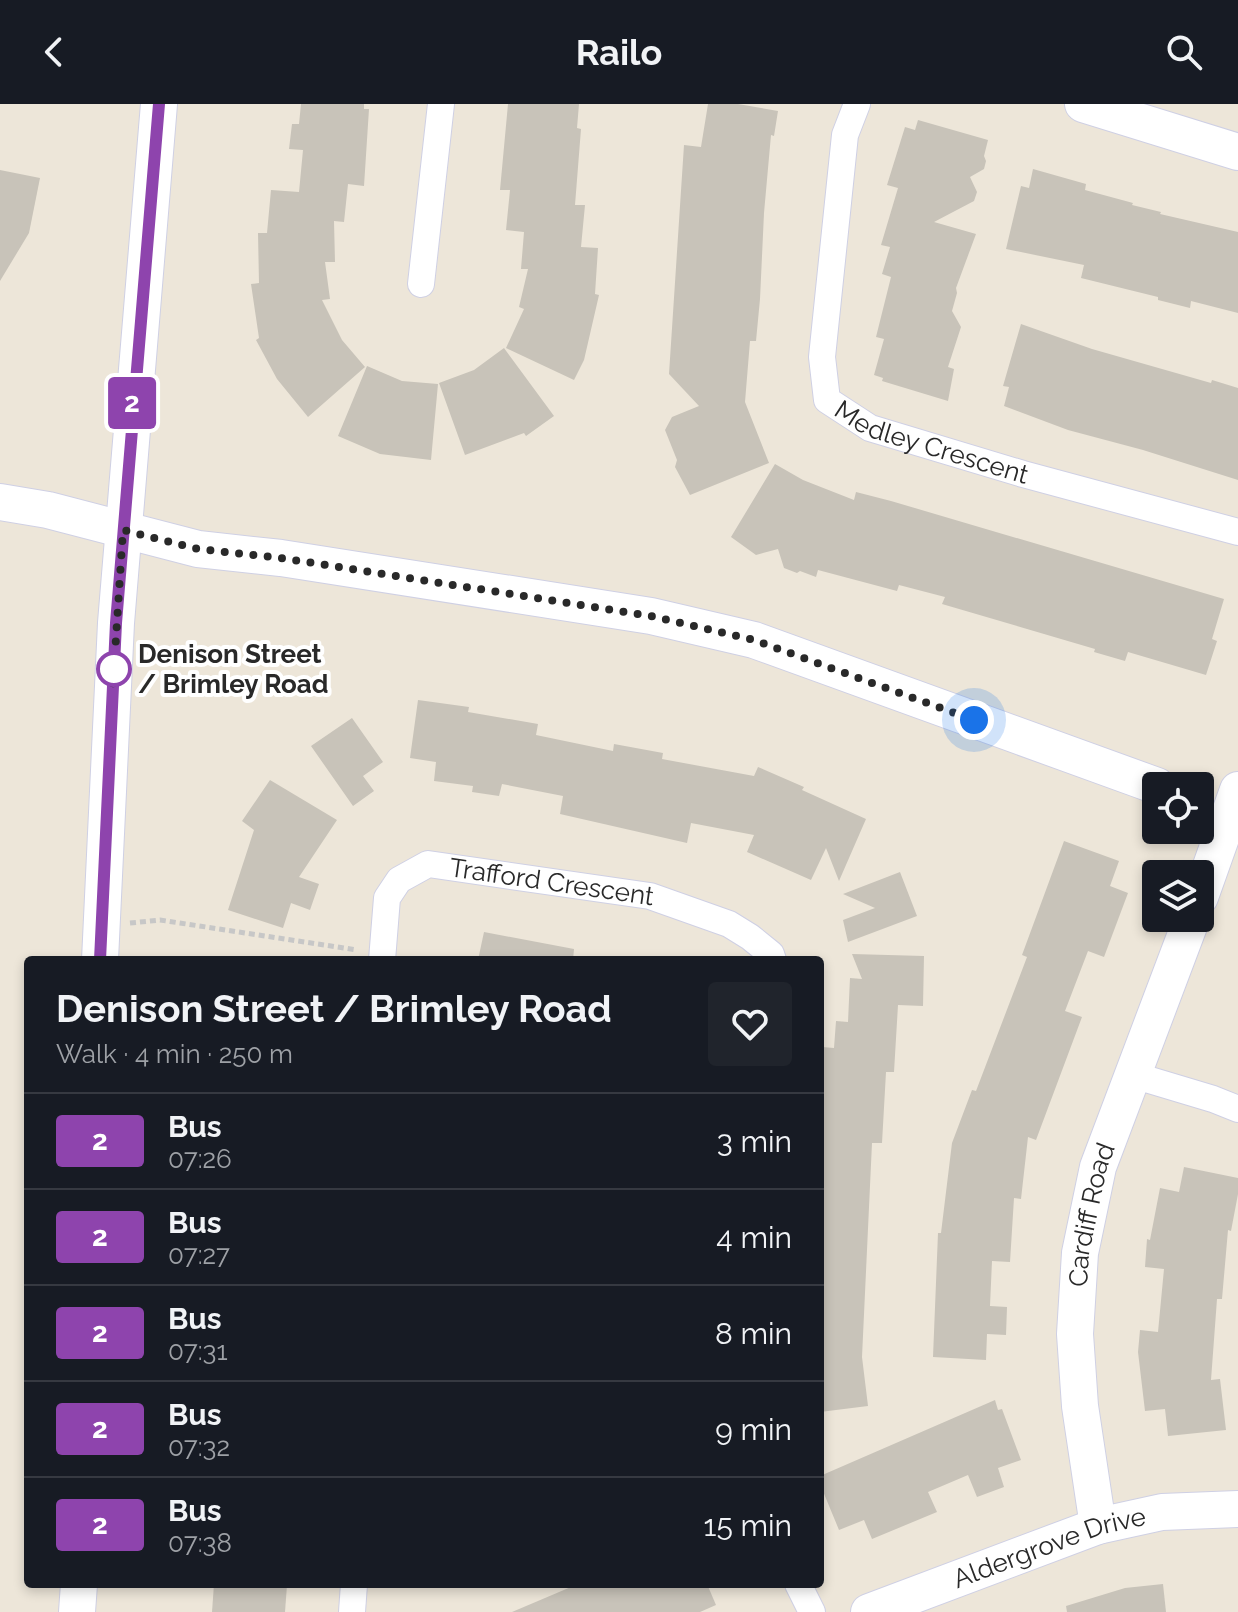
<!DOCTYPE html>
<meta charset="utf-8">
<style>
:root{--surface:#171b24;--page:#20242c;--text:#f1f3f6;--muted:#9ea1a6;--line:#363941}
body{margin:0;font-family:Raleway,sans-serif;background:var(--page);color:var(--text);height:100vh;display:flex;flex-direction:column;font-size:30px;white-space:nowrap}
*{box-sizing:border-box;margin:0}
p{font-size:26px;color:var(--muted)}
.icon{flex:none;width:44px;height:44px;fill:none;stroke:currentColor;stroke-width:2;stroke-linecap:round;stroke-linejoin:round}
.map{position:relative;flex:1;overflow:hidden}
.side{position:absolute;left:24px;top:852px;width:800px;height:632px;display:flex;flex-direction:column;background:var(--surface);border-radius:8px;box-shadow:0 4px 12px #0003}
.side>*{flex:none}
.badge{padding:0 16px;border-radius:6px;font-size:28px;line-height:52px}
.tools{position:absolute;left:1142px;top:668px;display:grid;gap:16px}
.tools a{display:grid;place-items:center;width:72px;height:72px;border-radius:8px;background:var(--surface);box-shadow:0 4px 12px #0003;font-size:40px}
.you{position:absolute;width:40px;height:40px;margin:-20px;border:6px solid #fff;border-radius:50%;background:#1a73e8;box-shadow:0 0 0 12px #1a73e833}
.map>.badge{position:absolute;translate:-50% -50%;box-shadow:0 0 0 4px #fff}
.round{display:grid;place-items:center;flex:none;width:84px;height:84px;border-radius:8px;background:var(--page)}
.summary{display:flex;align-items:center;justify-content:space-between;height:136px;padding:0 32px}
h1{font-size:38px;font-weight:700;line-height:60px}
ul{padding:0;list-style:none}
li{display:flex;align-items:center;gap:24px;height:96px;padding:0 32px;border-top:2px solid var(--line)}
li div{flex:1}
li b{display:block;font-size:30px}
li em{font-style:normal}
li .badge{min-width:88px;font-weight:700;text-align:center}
header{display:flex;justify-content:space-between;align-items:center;height:104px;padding:0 32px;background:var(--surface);font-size:36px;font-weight:700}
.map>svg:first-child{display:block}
.building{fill:#c8c3b9}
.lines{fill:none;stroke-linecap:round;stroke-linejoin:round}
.street-casing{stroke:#cfd0e4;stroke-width:28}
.secondary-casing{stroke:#cfd0e4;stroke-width:38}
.path{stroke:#c7c7c7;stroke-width:5;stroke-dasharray:6 4;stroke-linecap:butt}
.street{stroke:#fff;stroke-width:26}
.secondary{stroke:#fff;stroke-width:36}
.line-casing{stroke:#fff;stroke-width:18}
.line{stroke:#8e44ad;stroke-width:12}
.walk{stroke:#292929;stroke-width:8;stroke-dasharray:0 14.4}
.stop-dot{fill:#fff;stroke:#8e44ad;stroke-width:4}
.labels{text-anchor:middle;stroke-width:8;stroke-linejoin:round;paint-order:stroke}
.street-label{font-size:26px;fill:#292929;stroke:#fff}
.stop-label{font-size:26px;font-weight:bold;fill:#292929;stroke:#fff;text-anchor:start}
</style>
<header><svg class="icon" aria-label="back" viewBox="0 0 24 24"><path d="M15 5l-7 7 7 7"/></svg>Railo<svg class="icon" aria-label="search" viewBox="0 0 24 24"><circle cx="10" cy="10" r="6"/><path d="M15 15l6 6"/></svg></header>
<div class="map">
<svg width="1238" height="1508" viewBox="0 0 1238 1508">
<rect width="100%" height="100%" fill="#ede6d9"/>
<g class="building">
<polygon points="301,0 364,0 364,5 369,5 364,82 348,80 344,118 334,117 335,158 325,158 330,195 322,196 342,236 365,263 308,313 277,275 256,236 259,234 251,180 259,179 258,129 267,129 271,86 299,88 303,46 289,45 292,20 299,20"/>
<polygon points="508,0 579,0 577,24 581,25 575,101 585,101 581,143 598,144 595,190 599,191 584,256 574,276 506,244 524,205 519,203 528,165 521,165 524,128 506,126 510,86 500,86"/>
<polygon points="708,0 738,0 778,7 774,32 771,31 764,109 760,195 756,237 750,237 745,298 769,359 690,391 675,363 677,356 665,326 672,313 699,302 669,270 684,41 701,43"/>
<polygon points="918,16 988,36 984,52 986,57 984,65 970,73 977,88 974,97 934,118 976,130 956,184 957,189 952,207 961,223 948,263 954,265 948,297 882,277 883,274 874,271 884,235 876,233 891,173 882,170 890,143 881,141 898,84 887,81 905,23 915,26"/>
<polygon points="1033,65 1086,80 1085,86 1133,99 1132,101 1161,108 1160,110 1238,128 1238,209 1191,197 1190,204 1158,196 1158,193 1081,174 1084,161 1006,145 1021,82 1029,84"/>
<polygon points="0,66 40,74 29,129 0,177"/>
<polygon points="1021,220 1092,245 1211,279 1212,276 1238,284 1238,376 1143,346 1068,326 1004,302 1009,283 1003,282"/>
<polygon points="504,244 554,312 526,332 524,329 465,351 439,279 474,266"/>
<polygon points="367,262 402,277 438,280 431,356 380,350 338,332"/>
<polygon points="775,360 803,376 854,396 856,388 891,397 1224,495 1212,535 1217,537 1206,571 1128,548 1125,557 1094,548 1095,545 942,500 945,493 899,481 897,487 818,466 816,473 800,467 797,469 784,464 778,445 756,451 731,433"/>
<polygon points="418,596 469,603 468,608 538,620 536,631 613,647 614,640 663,649 662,655 754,672 758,663 804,683 802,686 866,715 839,777 826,744 811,776 747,748 754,731 691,719 687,739 560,710 563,692 502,680 499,692 472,688 473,682 434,677 436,658 410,654"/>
<polygon points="352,614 383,658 363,672 374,687 353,702 311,642"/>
<polygon points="270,676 337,716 299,773 319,780 310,806 291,799 283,824 228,806 254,726 242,717"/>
<polygon points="1064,737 1119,757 1110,782 1128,789 1104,853 1088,847 1065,907 1082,913 1036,1036 1028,1033 1021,1095 1014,1094 1010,1158 992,1157 990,1202 1007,1203 1006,1231 987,1230 986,1256 933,1253 938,1129 941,1129 952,1039 972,986 976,987 1027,853 1022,851"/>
<polygon points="900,768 917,812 848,838 843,816 875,804 843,790"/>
<polygon points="484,828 574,845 573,856 478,856"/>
<polygon points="852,850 924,852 923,902 898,901 894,968 886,968 882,1039 872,1039 862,1253 868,1302 820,1308 822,943 834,944 836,917 848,918 850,874 862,875"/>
<polygon points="1184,1063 1238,1074 1238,1090 1231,1127 1228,1126 1222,1195 1217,1195 1211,1276 1220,1275 1226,1326 1168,1332 1165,1305 1145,1307 1138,1248 1140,1226 1158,1228 1164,1165 1145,1163 1147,1135 1150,1136 1160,1084 1179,1088"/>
<polygon points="995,1296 998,1306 1002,1305 1021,1356 998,1364 1004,1383 977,1393 968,1371 928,1388 937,1408 872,1435 864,1416 839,1426 820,1380 820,1372"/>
<polygon points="214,1480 287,1481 285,1508 212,1508"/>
<polygon points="578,1480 707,1480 716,1501 700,1508 512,1508"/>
<polygon points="1163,1480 1166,1508 1067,1508 1066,1502 1125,1484"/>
</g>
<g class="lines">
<g class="street-casing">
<g id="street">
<path id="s1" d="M857,0l-12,31 -23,222 5,43 43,28 153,46 215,58"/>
<polyline points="421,180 441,0"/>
<path id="s2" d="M382,856l5,-62 12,-18 29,-16 222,32 79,28 21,13 21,17 2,6"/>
<polyline points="1133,971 1213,995 1238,1005"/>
<polyline points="798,1480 812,1508"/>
<polyline points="352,1508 354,1480"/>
</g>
</g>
<g class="secondary-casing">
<g id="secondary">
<polyline points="1083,0 1238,48"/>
<polyline points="0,398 48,406 198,445 281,454 651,512 754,536 1157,682"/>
<polyline points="1200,793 1238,686"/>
<polyline points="100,856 116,519 159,0"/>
<path id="s3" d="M1098,1422l-18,-120 -5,-72 5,-81 18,-86 94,-249"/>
<polyline points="77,1508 79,1480"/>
<path id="s4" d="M869,1508l229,-86 64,-14 76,-3"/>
</g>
</g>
<polyline class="path" points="130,819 160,816 357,846"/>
<use href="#street" class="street"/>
<use href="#secondary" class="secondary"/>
</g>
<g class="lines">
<g class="line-casing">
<polyline id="line" points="100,856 116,519 159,0"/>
</g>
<use href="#line" class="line"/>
<polyline class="walk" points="114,565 113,580 123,426 198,445 281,454 651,512 754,536 974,616"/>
</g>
<circle class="stop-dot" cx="114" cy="565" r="16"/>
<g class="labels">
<g class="street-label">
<text dy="9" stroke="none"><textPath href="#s1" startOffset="414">Medley Crescent</textPath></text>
<text dy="9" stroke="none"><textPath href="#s2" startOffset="242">Trafford Crescent</textPath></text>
<text dy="9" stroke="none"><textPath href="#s3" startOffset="314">Cardiff Road</textPath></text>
<text dy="9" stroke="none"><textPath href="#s4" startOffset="192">Aldergrove Drive</textPath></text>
</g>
<g class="stop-label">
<text x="138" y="559">Denison Street<tspan x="138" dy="30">/ Brimley Road</tspan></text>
</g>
</g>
</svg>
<div class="tools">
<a><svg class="icon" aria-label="locate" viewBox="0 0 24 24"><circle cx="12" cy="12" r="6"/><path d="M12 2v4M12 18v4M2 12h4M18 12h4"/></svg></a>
<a><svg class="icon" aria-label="layers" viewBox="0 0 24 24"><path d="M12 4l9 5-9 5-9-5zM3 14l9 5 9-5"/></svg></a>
</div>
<div class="you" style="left:974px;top:616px"></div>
<b class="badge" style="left:132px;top:299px;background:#8e44ad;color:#fff">2</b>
<section class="side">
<div class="summary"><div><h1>Denison Street / Brimley Road</h1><p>Walk · 4 min · 250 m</p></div><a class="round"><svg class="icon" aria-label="heart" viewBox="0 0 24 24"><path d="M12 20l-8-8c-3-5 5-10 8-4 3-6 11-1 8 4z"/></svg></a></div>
<ul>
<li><span class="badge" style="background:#8e44ad;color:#fff">2</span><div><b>Bus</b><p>07:26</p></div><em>3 min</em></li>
<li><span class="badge" style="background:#8e44ad;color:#fff">2</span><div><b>Bus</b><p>07:27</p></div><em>4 min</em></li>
<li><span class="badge" style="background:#8e44ad;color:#fff">2</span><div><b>Bus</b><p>07:31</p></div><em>8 min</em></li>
<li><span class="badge" style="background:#8e44ad;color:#fff">2</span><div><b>Bus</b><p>07:32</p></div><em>9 min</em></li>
<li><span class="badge" style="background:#8e44ad;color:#fff">2</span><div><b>Bus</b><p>07:38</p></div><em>15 min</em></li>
</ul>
</section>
</div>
